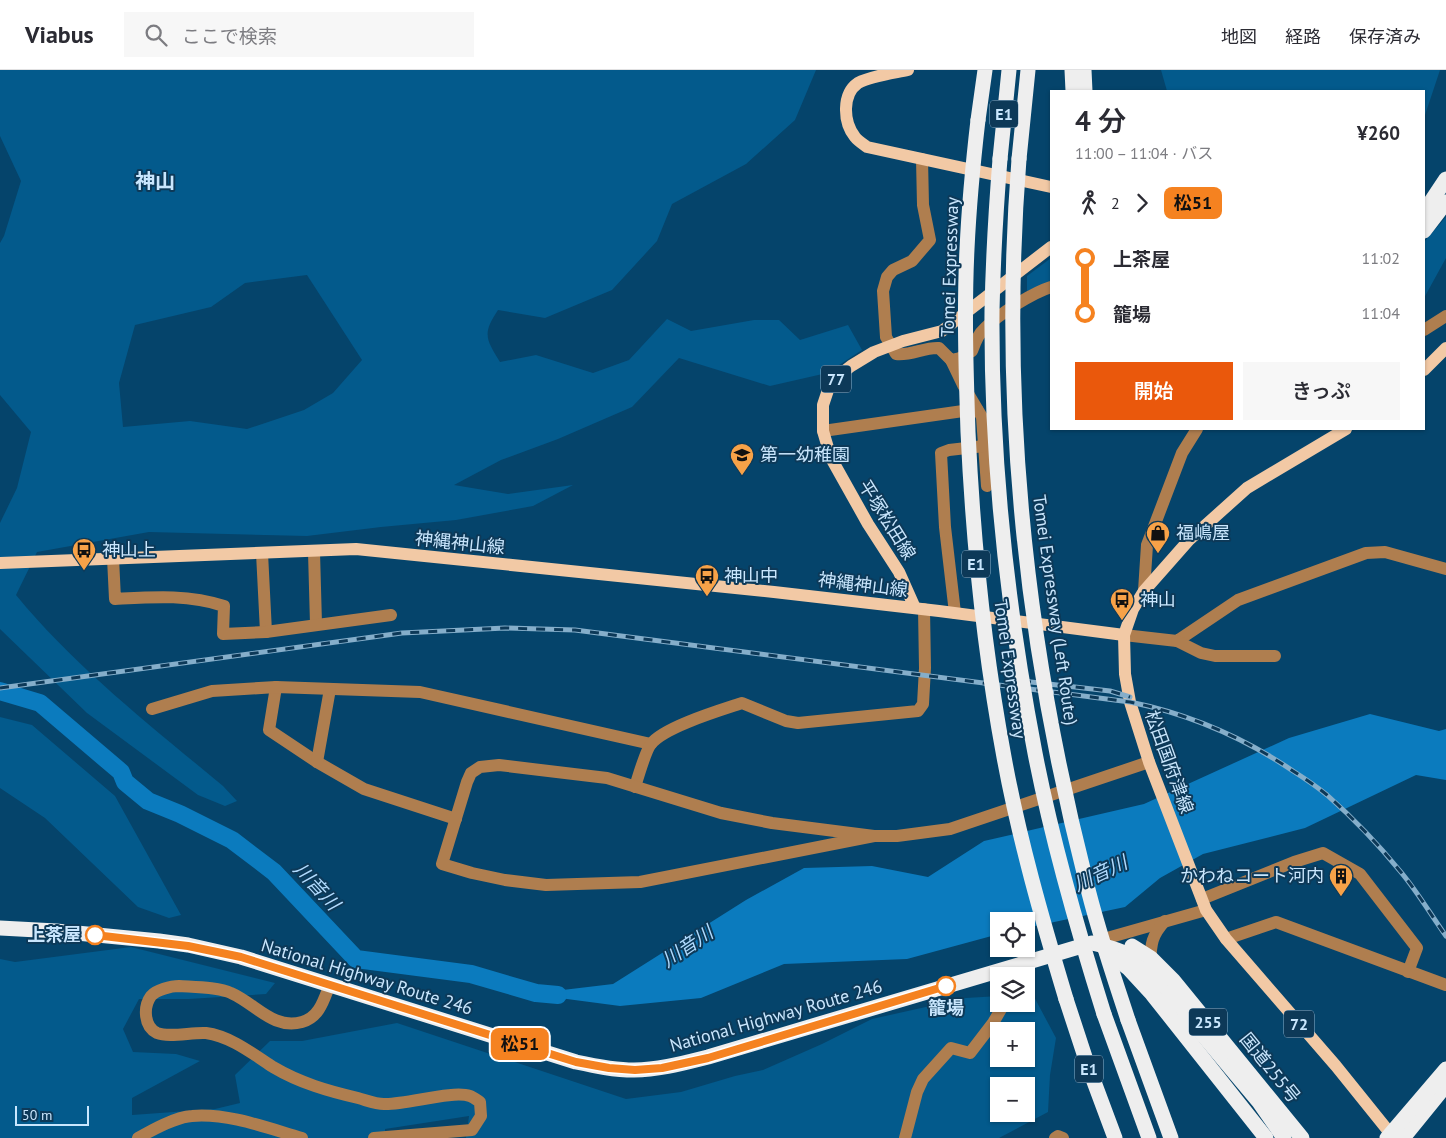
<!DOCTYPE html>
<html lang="ja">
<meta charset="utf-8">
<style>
:root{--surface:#fff;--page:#f7f7f7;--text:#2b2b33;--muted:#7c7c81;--line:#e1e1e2;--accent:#ea580c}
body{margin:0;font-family:"PT Sans","Noto Sans JP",sans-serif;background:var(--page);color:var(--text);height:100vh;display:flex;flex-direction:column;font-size:19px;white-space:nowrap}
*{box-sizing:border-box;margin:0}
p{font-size:16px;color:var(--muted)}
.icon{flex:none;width:28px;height:28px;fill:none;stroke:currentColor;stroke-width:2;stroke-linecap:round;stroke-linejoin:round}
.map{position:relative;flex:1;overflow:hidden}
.sheet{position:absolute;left:1050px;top:20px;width:375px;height:340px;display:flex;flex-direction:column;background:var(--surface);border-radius:0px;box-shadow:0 1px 4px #0004}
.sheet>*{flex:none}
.badge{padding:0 10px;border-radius:8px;font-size:18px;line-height:32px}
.controls{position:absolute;left:990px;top:842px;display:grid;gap:10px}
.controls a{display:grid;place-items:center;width:45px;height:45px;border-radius:0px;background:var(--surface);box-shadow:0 1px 4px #0004;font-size:25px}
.scale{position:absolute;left:15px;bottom:12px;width:74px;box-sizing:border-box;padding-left:5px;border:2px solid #c9e6fd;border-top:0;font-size:14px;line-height:18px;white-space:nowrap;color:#c9e6fd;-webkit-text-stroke:4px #0d3958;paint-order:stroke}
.map>.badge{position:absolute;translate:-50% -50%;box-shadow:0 0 0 2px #fff}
.legs{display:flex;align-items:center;gap:8px;height:55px;padding:0 25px;font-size:16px}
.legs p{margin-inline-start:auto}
.headline{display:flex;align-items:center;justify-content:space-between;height:85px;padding:0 25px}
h1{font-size:28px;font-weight:600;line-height:38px}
.button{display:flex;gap:10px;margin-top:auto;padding:10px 25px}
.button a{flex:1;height:58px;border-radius:0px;background:var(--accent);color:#fff;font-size:20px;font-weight:600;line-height:58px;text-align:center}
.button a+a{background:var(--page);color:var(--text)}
ul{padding:0 25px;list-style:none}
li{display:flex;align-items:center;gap:18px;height:55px;font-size:19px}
li i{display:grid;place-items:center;width:8px;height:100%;margin:0 6px;background:currentColor}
li i::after{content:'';width:12px;height:12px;margin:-6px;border:4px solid;border-radius:50%;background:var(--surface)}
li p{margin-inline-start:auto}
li:first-child i{background:linear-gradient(#0000 50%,currentColor 0)}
li:last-child i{background:linear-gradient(currentColor 50%,#0000 0)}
header{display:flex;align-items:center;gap:30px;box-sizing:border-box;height:70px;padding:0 25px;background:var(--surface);border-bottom:1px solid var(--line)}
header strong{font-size:24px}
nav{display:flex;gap:28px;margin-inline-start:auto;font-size:18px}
.search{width:350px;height:45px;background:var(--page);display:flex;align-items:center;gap:12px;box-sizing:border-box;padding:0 18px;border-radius:0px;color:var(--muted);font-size:19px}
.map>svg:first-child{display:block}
.green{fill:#035a8c;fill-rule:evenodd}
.water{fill:#0b7bbe}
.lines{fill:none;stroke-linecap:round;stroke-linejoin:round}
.river{stroke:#0b7bbe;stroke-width:18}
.minor{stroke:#af7e4f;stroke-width:12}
.major{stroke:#f2c9a5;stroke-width:12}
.highway{stroke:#eee;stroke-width:15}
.rail-casing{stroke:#85aeca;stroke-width:5}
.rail{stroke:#0d3958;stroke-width:3;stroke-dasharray:9;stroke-linecap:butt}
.highway-bridge{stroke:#eee;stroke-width:15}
.line-1-casing{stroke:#fff;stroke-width:11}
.line-1{stroke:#f58220;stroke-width:8}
.stop-1-dot{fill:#fff;stroke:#f58220;stroke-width:2.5}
.labels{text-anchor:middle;stroke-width:4;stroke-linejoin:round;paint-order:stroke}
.shield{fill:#0d3958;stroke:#91b2cc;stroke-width:1}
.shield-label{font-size:16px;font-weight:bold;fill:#c9e6fd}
.street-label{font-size:18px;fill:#c9e6fd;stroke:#0d3958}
.poi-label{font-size:18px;fill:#c9e6fd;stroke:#0d3958;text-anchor:start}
.stop-label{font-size:18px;font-weight:bold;fill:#c9e6fd;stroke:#0d3958;text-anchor:end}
.water-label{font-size:19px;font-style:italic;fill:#b2dcff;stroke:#0d3958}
.quarter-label{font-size:20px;font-weight:bold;fill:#c9e6fd;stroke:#0d3958}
</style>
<header>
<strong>Viabus</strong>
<div class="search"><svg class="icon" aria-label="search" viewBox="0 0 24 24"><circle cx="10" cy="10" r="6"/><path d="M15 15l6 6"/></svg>ここで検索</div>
<nav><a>地図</a><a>経路</a><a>保存済み</a></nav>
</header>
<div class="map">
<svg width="1446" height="1068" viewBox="0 0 1446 1068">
<rect width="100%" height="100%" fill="#05446b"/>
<g class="green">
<path d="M0,0h816l-21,50 -49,44 -74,40 -15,37 -45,49 -67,28 -47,-8c-16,24 -12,29 2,52l36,-7 57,18 36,-13 38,-41 24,12 63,-11h25l21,20 48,-15 14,25 -35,23 -57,13 -91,-28 -47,49 -74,32 -57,21 -47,25 54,9 65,-9 -40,21 -77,14 -75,7 -74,9 -158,-4 -112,20 -21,43c60,73 135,131 207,191l14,15 -12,5 -27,-11 -111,-82 -87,-84v-106l17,-35 14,-56 -31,-37v-152l4,-7 17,-55 -21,-45zM307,205l55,85 -29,33 -29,17 -57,19 -57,-8 -67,6 -4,-44 16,-58 76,-18 34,-24z"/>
<polygon points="1161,0 1440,0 1424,48 1424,21 1167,21"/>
<polygon points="1446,147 1446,188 1424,228 1424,172"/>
<polygon points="1051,188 1051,213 1027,221 1027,206"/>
<polygon points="0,647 32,655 115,726 181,845 169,848 138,837 45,748 0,718"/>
<path d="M131,877l144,36 -9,11 -77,5h-50l-16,30 10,23 43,2 24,7 -68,37v17l83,-6 25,-6 -5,-28 35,-34h32l95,-18 229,76 55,-7 54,-16 28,-6 59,-26 50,-25 94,-21 33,-2v8h27v-10l6,-1 24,45 -6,37 -2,37 -49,26h-533l3,-22 -84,13v9h-385v-179l15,3zM999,961h27v28h-27zM999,1016h27v28h-27z"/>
</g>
<polygon class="water" points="1370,644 1439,661 1446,659 1446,710 1416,705 1305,758 1203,784 1160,808 1125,837 1026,858 1026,851 999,851 999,864 907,889 784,894 701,928 620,936 529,924 613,914 746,830 804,798 872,796 928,807 984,771 1144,734 1289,668"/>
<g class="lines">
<polyline class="river" points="0,621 40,633 121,702 125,712 148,731 180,744 232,770 274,802 356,889 471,904 536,923 558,925"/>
<g class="minor">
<path d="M922,89l1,46 7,35 -18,21 -19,9 -6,7 -4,14 3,46 10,17c15,2 28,-7 43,-6l12,12 9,-2 12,-7c3,-8 6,-17 13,-23 14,-14 47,-35 66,-41"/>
<polyline points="1424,260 1446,246"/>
<polyline points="951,290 963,315 982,347 987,416"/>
<polyline points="823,361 977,339"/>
<polyline points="314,482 316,554"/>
<polyline points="262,483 266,562"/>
<path d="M113,488l2,41c37,-2 73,-5 109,7l-1,28 43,-2 125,-17"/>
<polyline points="1144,521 1147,475 1182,383 1197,359"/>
<polyline points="955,543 945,457 941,383 949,380 984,376"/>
<polyline points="1124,565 1177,571 1238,530 1366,483 1385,482 1446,499"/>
<polyline points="1177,571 1201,583 1215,586 1275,586"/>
<polyline points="276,617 269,660 317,692 364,719 456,749"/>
<polyline points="152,639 212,621 276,617 420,622 651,674"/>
<polyline points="317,692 330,619"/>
<path d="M635,717c3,-10 11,-37 16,-43 13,-17 70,-34 91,-41l44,18 12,2 120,-12 5,-7 2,-36 -1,-59"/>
<polyline points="874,766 640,812 546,815 505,810 472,803 442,794 467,712 471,703 480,697 499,695 607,708 721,743 772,753 874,766 897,766 950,759 1149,692"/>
<polyline points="1202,829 1294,792 1323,783 1360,804 1417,878 1408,902"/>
<polyline points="1226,869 1276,852 1446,915"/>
<polyline points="1093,872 1206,840"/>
<path d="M1150,894c1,-19 1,-28 15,-43"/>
<path d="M330,914c-6,15 -10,33 -28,38 -29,8 -46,-18 -71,-29 -12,-6 -38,-6 -52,-7 -8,0 -23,4 -28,10 -8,11 -7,31 6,37 12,5 35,-1 49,0 24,3 47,21 67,34 27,16 55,24 85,31 8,2 17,6 26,6 22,1 68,-14 86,-8 3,1 7,4 10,6l1,14 -9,14 -98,8"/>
<path d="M138,1068c14,-8 37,-21 54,-22 37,-3 75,12 110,22"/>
<polyline points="905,1068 917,1022 923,1009 951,978 970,983 993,953 1004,934"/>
<polyline points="1055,1068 1058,1066 1063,1068"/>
</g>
<g class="major">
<path d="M908,0c-14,3 -38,6 -50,13 -16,11 -15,39 -3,54 3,4 8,7 12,10l184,40"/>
<polyline points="1424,300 1446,278"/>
<polyline points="1346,359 1247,418 1189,470 1144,521 1133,539 1124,565 1125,604 1130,632 1149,692 1206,840 1226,869 1336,996 1394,1068"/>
<polyline points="0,493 356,479 774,522 939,541 1124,565"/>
<polyline points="915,538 899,502 868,454 831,388 823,361 823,335 828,320 837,307 851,296 874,282 903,271 942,261 1051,177"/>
</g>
<g class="highway">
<polyline points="1072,0 1073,21"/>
<polyline points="1084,0 1085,21"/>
<polyline points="978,50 985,0"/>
<polyline points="1000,89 1009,0"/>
<polyline points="1019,89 1028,0"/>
<polyline points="1424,142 1446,109"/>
<polyline points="1424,161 1446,132"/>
<path d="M0,858l56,3 103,10 29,4 53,12 335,105c19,4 38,8 58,8 25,0 50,-7 74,-13l384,-114c27,6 38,10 58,29l109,130 25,36"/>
<polyline points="1132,876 1151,888 1173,910 1302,1068"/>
<polyline points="1106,881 1128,898 1152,924 1266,1068"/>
<polyline points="1066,929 1087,993 1115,1068"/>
<polyline points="1104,944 1149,1068"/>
<polyline points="1128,950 1171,1068"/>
<polyline points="1403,1068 1446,1015"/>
</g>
<g class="rail-casing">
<g id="rail">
<polyline points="1022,611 1110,621 1130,627"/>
<path d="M0,618l402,-55 103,-5 70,2 555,72c59,12 113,35 163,69 11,7 23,15 34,24 26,23 51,49 73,76 17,20 31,44 46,65"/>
</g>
</g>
<use href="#rail" class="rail"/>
<g class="highway-bridge">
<path d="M978,50c-5,43 -9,86 -11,129 -3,61 -1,122 1,183 5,109 16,218 36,325 15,82 38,162 62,242"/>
<path d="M1000,89c-4,50 -7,101 -8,152 -1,148 15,297 43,442 17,88 42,175 69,261"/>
<path d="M1019,89c-19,242 7,487 67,722 11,47 27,93 42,139"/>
<polyline points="1387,1068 1446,999"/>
</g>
</g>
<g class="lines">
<g class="line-1-casing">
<polyline id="line-1" points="95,865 188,876 241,887 576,992 609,998 635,1000 662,998 708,988 946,916"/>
</g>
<use href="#line-1" class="line-1"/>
</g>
<defs>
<g id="school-pin" transform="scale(1.25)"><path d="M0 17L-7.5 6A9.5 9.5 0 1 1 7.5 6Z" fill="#f7a248" stroke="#0d3958"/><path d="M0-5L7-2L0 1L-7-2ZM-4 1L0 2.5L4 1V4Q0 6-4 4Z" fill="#111"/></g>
<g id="shop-pin" transform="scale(1.25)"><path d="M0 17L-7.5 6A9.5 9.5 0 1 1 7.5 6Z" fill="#f7a248" stroke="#0d3958"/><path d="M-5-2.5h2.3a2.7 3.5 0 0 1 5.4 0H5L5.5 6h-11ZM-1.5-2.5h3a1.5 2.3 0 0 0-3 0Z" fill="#111"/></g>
<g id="bus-pin" transform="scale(1.25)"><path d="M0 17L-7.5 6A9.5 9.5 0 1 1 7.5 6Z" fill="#f7a248" stroke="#0d3958"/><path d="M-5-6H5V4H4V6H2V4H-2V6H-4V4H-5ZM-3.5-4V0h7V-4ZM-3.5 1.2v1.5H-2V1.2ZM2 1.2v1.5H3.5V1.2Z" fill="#111"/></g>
<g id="building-pin" transform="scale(1.25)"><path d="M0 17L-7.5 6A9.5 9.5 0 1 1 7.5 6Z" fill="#f7a248" stroke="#0d3958"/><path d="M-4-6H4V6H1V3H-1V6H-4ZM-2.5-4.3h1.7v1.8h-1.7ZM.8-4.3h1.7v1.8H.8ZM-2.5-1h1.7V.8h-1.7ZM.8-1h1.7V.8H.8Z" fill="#111"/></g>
</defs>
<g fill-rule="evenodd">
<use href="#school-pin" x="742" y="385"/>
<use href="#shop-pin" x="1158" y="463"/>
<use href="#bus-pin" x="84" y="480"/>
<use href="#bus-pin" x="707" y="506"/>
<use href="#bus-pin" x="1122" y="530"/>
<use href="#building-pin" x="1341" y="806"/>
</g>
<g class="stop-1-dot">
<circle cx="95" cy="865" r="9"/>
<circle cx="946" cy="916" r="9"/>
</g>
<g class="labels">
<g class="shield">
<rect x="990" y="30.5" width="28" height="27" rx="4"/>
<rect x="821" y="295.5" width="30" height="27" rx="4"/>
<rect x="962" y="480.5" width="28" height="27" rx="4"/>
<rect x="1189" y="938.5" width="38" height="27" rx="4"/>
<rect x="1284" y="940.5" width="30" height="27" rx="4"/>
<rect x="1075" y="985.5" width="28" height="27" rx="4"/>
</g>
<g class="shield-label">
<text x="1004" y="50">E1</text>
<text x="836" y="315">77</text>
<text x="976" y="500">E1</text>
<text x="1208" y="958">255</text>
<text x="1299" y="960">72</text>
<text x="1089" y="1005">E1</text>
</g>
<g class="street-label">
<text transform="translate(950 197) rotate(-88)" y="6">Tomei Expressway</text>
<text transform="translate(887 450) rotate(58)" y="6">平塚松田線</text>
<text transform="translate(460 473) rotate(6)" y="6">神縄神山線</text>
<text transform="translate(863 515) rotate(7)" y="6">神縄神山線</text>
<text transform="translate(1055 540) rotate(82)" y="6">Tomei Expressway (Left Route)</text>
<text transform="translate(1010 599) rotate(82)" y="6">Tomei Expressway</text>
<text transform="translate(1169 692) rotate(70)" y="6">松田国府津線</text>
<text transform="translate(367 907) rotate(17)" y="6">National Highway Route 246</text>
<text transform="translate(776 946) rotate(-16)" y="6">National Highway Route 246</text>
<text transform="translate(1270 998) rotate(51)" y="6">国道255号</text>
</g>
<g class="poi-label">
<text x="760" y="391">第一幼稚園</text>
<text x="1176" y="469">福嶋屋</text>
<text x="102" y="486">神山上</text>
<text x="724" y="512">神山中</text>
<text x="1140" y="536">神山</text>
<text x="1324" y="812" text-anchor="end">かわねコート河内</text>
</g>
<g class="stop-label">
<text x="81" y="871">上茶屋</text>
<text x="946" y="944" text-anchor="middle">籠場</text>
</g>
<g class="water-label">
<text transform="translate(1100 803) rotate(-25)" y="7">川音川</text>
<text transform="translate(317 816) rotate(47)" y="7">川音川</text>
<text transform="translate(687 876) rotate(-34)" y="7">川音川</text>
</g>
<g class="quarter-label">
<text x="155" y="118">神山</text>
</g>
</g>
</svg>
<div class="controls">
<a><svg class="icon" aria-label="locate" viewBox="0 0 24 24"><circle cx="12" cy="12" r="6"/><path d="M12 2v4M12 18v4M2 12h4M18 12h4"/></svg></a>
<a><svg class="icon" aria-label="layers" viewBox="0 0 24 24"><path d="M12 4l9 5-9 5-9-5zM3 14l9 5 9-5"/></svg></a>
<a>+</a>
<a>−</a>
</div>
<div class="scale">50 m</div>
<b class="badge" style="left:520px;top:974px;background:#f58220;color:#111">松51</b>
<section class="sheet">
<div class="headline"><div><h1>4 分</h1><p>11:00 – 11:04 · バス</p></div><b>¥260</b></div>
<div class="legs"><svg class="icon" aria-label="walk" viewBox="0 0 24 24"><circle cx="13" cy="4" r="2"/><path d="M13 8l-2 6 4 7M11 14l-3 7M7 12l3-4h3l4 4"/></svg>2<svg class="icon" aria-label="forward" viewBox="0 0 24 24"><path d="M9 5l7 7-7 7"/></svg><b class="badge" style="background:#f58220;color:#111">松51</b></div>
<ul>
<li><i style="color:#f58220"></i><b>上茶屋</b><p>11:02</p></li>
<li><i style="color:#f58220"></i><b>籠場</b><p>11:04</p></li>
</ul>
<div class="button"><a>開始</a><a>きっぷ</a></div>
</section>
</div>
